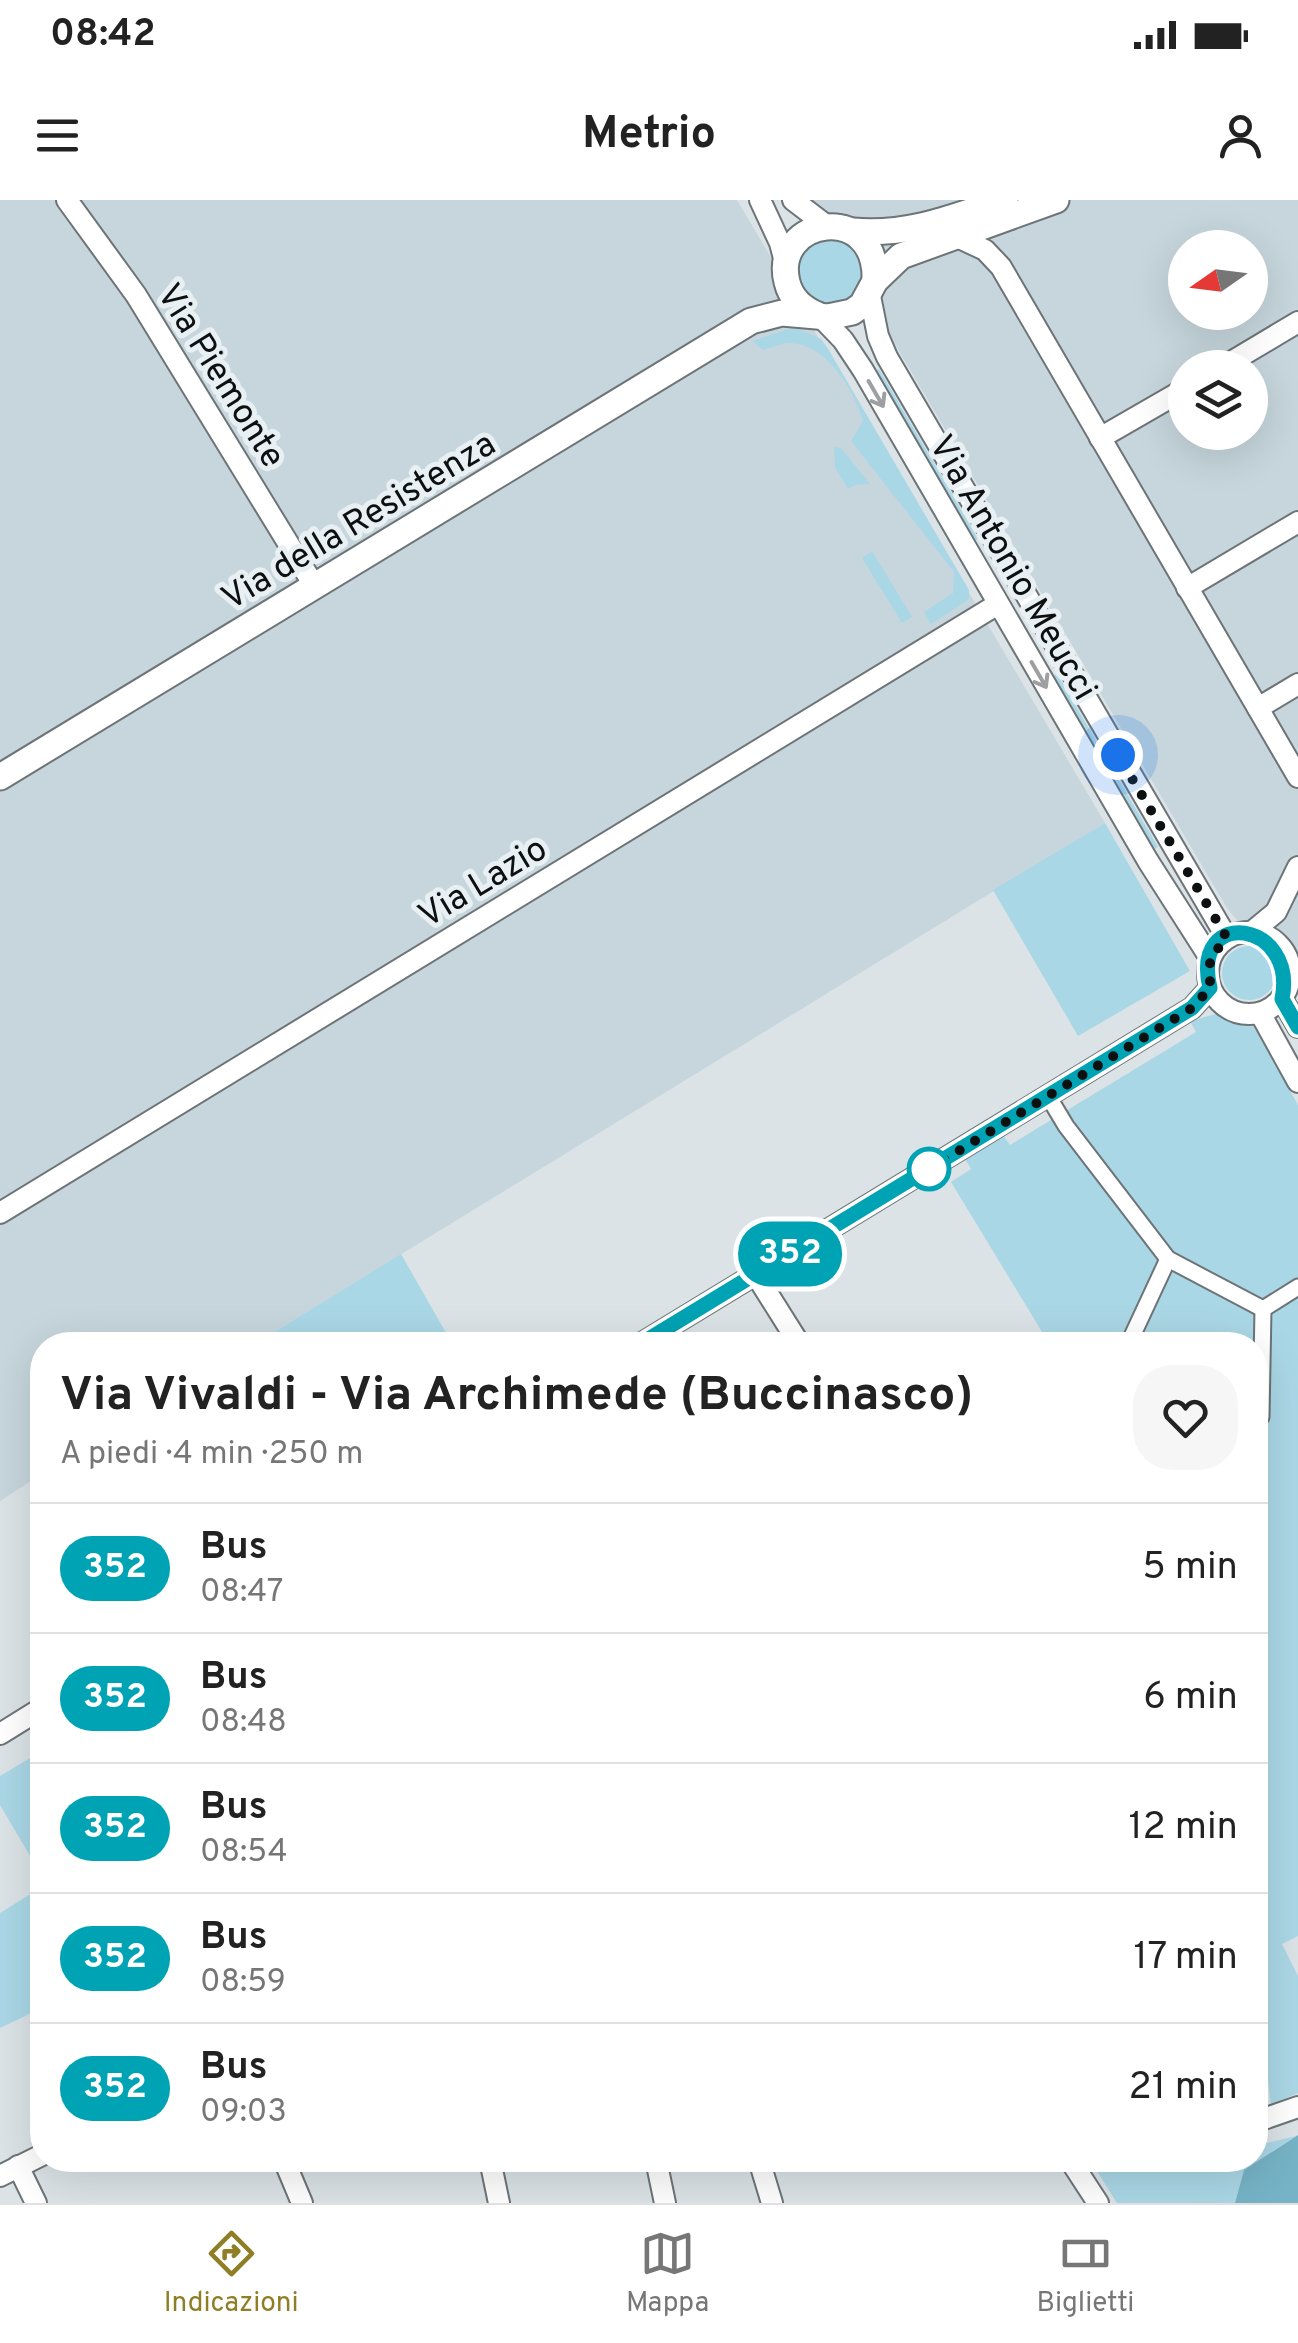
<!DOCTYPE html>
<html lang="it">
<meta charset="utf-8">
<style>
:root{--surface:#fff;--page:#f6f6f6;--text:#222;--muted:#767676;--line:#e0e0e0;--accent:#8f7e25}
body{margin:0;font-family:Overpass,sans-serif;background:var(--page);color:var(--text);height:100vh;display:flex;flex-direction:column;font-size:38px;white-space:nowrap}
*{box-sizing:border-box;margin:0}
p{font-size:32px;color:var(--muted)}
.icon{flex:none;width:55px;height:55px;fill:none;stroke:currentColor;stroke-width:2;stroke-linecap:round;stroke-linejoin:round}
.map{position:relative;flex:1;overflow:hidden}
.side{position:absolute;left:30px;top:1132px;width:1238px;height:840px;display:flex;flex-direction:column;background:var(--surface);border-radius:40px;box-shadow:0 10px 40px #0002}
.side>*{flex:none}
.badge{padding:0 20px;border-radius:32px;font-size:35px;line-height:65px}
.needle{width:65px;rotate:256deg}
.fabs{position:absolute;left:1168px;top:30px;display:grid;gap:20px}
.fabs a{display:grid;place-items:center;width:100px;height:100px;border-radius:50%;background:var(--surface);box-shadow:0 10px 40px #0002;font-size:50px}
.you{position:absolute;width:50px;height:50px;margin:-25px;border:8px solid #fff;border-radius:50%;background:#1a73e8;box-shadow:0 0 0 15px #1a73e833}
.map>.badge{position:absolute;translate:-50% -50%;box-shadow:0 0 0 5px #fff}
.round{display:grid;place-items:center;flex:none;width:105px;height:105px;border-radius:40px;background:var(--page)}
.summary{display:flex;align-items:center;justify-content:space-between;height:170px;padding:0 30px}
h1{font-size:48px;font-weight:700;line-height:75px}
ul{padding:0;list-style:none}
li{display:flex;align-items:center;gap:30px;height:130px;padding:0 30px;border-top:2px solid var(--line)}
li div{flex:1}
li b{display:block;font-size:38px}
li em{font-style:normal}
li .badge{min-width:110px;font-weight:700;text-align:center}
.status{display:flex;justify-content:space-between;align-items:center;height:70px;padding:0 50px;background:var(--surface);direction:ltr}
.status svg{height:28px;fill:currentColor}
header{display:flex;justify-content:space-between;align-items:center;height:130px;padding:0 30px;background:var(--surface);font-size:45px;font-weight:700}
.tabs{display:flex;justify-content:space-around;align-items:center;height:140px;border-top:2px solid var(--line);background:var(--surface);font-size:28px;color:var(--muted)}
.tabs a{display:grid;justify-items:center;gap:5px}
.tabs .active{color:var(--accent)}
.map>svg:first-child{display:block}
.built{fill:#c6d6dc;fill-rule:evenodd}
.green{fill:#aad7e6}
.forest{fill:#76b3c6}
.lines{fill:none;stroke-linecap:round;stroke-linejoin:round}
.pedestrian-casing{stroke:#6d7477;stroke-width:19}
.minor-casing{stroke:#6d7477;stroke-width:24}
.tertiary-casing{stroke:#6d7477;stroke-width:29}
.pedestrian{stroke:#fff;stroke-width:15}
.minor{stroke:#fff;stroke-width:20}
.tertiary{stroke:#fff;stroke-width:25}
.oneway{stroke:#9e9fa0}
.line-casing{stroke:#fff;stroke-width:22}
.line{stroke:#00a3b4;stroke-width:15}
.walk{stroke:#0d1011;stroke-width:10;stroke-dasharray:0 18}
.stop-dot{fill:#fff;stroke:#00a3b4;stroke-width:5}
.labels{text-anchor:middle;stroke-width:10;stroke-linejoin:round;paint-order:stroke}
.street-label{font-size:35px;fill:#0d1011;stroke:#e8f0f3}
</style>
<div class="status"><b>08:42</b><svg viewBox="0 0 49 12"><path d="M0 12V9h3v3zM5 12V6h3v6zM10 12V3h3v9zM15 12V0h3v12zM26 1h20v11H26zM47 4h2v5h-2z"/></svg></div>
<header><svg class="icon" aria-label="menu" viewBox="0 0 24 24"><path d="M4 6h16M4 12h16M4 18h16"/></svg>Metrio<svg class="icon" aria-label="person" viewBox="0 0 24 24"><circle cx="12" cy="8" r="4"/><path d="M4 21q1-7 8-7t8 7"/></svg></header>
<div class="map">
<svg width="1298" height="2003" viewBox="0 0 1298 2003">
<rect width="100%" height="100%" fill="#dbe3e6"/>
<g class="built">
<polygon points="0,0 737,0 1105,623 253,1145 42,1145 42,1274 0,1301"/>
<path d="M810,0h488v794l-71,-86zM1185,48h65v64h-65zM1185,168h65v64h-65z"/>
</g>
<g class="green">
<circle cx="829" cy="72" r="33"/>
<path d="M794,127l27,12 6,8 142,243v9l-38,25 -7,-12 29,-19 1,-21 -103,-131 12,-20c-10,-32 -37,-79 -76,-78 -8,1 -16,5 -24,7l-11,-9z"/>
<polygon points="879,169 978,339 975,341 875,171"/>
<polygon points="834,247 841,248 870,284 855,285 848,289 835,267"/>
<polygon points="872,351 912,417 902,423 862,358"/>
<polygon points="1057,474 1158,647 1154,649 1053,476"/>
<polygon points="1105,623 1190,771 1078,836 993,690"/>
<circle cx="1249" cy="773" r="27"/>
<polygon points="1216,814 1254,827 1298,905 1298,1736 1282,1744 1298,1776 1298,1893 1271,1905 1259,1807 1255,1807 1255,1145 1050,1145 951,982 971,969 965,959 1003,935 1010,945 1196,832 1190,821"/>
<polygon points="401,1054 453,1145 253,1145"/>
<polygon points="42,1551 42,1676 0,1605 0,1576"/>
<polygon points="42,1687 42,1808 0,1828 0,1713"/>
<polygon points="1296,1936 1244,1970 1235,2003 1117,2003 1090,1960 1255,1960 1255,1946"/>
</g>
<polygon class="forest" points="1298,1935 1298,2003 1235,2003 1244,1970"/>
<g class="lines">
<g class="pedestrian-casing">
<g id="pedestrian">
<polyline points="1048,896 1066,926 1168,1059 1263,1109"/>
<polyline points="1263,1109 1298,1087"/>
<polyline points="1128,1145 1168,1059"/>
<polyline points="1255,1217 1261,1217 1263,1109"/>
</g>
</g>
<g class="minor-casing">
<g id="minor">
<polyline points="67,0 136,95 315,387"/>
<polyline points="760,0 780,43 786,66"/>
<polyline points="793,0 827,26"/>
<polyline points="955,36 985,50 1001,67 1298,577"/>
<polyline points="870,96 878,136 887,157 1227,738"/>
<polyline points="819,115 843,140 863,170 1148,661 1210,758"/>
<polyline points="1221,168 1298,122"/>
<polyline points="1100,238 1185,189"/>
<polyline points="1187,388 1298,322"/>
<polyline points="1258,508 1298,484"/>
<polyline points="1253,731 1276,712 1298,667"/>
<circle cx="1249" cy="773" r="41"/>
<polyline points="1282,799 1298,827"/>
<polyline points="1260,813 1298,882"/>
<polyline points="0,1013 998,404"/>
<polyline points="756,1075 800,1145"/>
<polyline points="639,1145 1192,808 1210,788"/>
<polyline points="0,1534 42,1508"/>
<polyline points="1255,1922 1298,1907"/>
<polyline points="284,1960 302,2003"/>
<polyline points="490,1960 499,2003"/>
<polyline points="656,1960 665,2003"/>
<polyline points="759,1960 772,2003"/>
<polyline points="1070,1960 1098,2003"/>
<polyline points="18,1966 36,2003"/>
<polyline points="0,1976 42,1955"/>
</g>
</g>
<g class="tertiary-casing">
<g id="tertiary">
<path d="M853,31c55,5 101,-14 152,-31"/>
<path d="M818,115c-15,-6 -27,-16 -31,-33 -16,-64 91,-82 88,-1"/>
<polyline points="0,577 751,121 782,113 828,117 852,112 862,105 875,81 901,56 1056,0"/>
</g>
</g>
<use href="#pedestrian" class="pedestrian"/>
<use href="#minor" class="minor"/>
<use href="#tertiary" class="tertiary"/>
</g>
<defs><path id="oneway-shaft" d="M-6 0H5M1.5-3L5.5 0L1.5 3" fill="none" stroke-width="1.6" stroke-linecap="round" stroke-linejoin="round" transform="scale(2.5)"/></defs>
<g class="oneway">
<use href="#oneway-shaft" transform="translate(876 194) rotate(60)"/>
<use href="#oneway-shaft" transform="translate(1039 475) rotate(60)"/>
</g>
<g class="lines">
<g class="line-casing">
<path id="line" d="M639,1145l553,-337 18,-20c-20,-83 88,-67 72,11l16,28"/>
</g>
<use href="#line" class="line"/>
<polyline class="walk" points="929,969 1192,808 1210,788 1210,758 1227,738 1118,555"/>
</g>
<circle class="stop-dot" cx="929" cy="969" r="20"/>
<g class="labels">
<g class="street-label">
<text transform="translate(222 175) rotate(58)" y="12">Via Piemonte</text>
<text transform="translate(358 320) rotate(-31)" y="12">Via della Resistenza</text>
<text transform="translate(1014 367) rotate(60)" y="12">Via Antonio Meucci</text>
<text transform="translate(482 681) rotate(-31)" y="12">Via Lazio</text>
</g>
</g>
</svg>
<div class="fabs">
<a><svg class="needle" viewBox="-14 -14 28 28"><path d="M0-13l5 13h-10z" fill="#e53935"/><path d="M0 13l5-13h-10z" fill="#767676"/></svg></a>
<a><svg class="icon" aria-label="layers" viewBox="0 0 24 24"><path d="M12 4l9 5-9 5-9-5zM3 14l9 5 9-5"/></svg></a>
</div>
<div class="you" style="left:1118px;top:555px"></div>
<b class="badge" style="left:790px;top:1054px;background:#00a3b4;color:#fff">352</b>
<section class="side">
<div class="summary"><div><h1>Via Vivaldi - Via Archimede (Buccinasco)</h1><p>A piedi · 4 min · 250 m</p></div><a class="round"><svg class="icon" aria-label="heart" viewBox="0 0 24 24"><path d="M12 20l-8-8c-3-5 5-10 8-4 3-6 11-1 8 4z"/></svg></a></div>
<ul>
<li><span class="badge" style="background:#00a3b4;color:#fff">352</span><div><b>Bus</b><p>08:47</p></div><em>5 min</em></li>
<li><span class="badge" style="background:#00a3b4;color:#fff">352</span><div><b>Bus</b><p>08:48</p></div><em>6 min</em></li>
<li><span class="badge" style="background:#00a3b4;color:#fff">352</span><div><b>Bus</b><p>08:54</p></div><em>12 min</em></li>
<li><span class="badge" style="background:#00a3b4;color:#fff">352</span><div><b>Bus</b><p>08:59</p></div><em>17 min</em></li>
<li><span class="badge" style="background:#00a3b4;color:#fff">352</span><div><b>Bus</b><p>09:03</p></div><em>21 min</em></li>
</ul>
</section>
</div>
<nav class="tabs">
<a class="active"><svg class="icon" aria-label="directions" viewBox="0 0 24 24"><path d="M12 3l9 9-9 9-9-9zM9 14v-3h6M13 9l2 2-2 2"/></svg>Indicazioni</a>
<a><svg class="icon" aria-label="map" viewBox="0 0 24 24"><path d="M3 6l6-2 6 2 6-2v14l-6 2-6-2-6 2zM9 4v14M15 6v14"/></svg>Mappa</a>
<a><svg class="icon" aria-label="tickets" viewBox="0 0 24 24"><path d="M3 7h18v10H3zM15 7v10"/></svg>Biglietti</a>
</nav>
